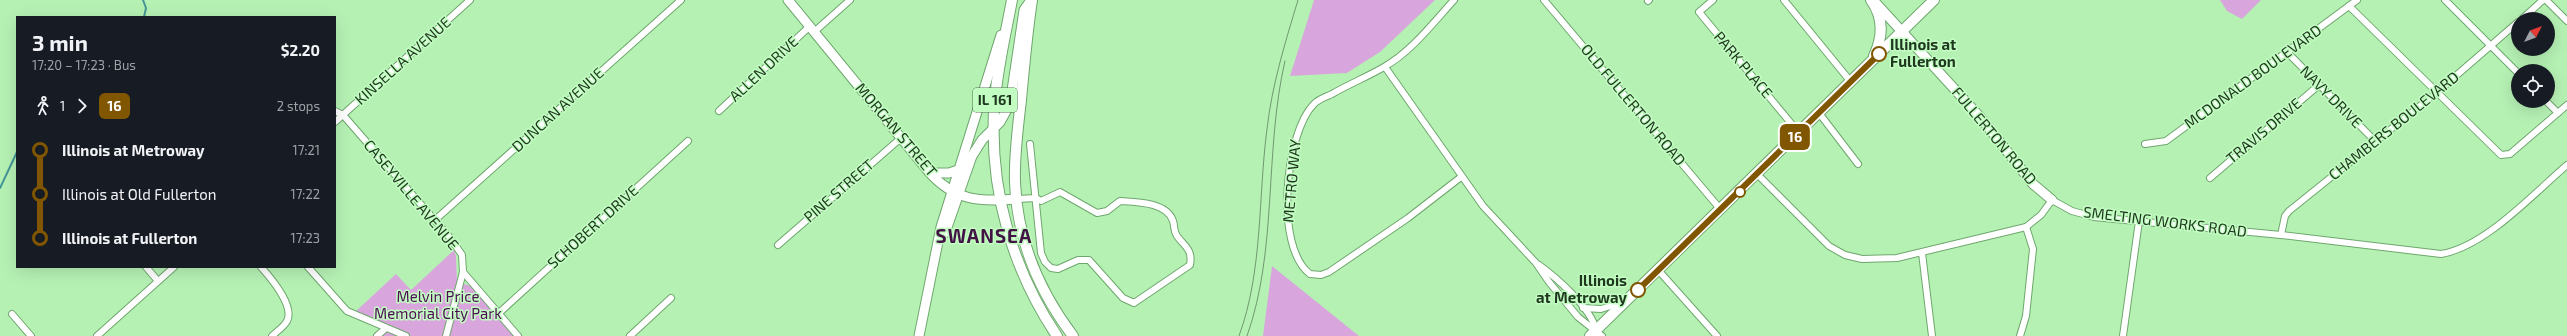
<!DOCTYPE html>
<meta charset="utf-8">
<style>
:root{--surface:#171b24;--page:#20242c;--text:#f1f3f6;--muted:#9ea1a6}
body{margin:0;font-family:"Exo 2",sans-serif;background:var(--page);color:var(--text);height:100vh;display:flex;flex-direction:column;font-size:15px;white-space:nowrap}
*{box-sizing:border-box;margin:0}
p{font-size:13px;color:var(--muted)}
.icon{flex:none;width:22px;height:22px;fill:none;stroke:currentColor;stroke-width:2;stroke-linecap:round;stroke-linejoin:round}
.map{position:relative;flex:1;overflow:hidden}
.side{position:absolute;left:16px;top:16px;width:320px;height:252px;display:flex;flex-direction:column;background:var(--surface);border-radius:0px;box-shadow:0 4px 16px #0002}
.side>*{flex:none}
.badge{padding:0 8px;border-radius:6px;font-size:14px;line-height:26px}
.needle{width:26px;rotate:48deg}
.tools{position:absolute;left:2511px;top:12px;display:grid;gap:8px}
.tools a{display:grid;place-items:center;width:44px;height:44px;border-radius:50%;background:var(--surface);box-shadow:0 4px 16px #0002;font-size:20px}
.map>.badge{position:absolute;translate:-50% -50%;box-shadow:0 0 0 2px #fff}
.legs{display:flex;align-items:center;gap:6px;height:44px;padding:0 16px;font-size:13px}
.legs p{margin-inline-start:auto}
.summary{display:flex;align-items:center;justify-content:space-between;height:68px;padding:0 16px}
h1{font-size:22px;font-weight:700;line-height:30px}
ul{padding:0 16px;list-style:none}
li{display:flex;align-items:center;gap:14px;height:44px;font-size:15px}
li i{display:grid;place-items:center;width:6px;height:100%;margin:0 5px;background:currentColor}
li i::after{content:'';width:10px;height:10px;margin:-5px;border:3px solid;border-radius:50%;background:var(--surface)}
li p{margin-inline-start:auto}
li:first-child i{background:linear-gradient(#0000 50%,currentColor 0)}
li:last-child i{background:linear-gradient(currentColor 50%,#0000 0)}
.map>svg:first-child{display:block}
.green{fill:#d8a6dc}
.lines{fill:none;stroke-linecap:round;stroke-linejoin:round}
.stream{stroke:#449595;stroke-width:2}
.street-casing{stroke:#6ea76e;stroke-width:8}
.secondary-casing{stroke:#6ea76e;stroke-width:11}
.primary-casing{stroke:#6ea76e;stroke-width:12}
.street{stroke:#fff;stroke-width:6}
.secondary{stroke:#fff;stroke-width:9}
.primary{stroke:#fff;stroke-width:10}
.tram{stroke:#6f996e;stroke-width:1}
.line-1-casing{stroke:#fff;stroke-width:9}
.line-1{stroke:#815601;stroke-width:6}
.stop-1-dot{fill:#fff;stroke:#815601;stroke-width:2}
.labels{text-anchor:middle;stroke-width:3;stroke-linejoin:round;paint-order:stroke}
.shield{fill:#c2fec1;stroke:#507250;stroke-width:1}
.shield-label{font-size:14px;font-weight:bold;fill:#1f361f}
.stop-label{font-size:15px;font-weight:bold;fill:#1f361f;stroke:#c2fec1;text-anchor:start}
.street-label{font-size:15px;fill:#1f361f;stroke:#c2fec1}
.park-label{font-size:15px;fill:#4d0d53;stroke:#c2fec1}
.district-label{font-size:19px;font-weight:bold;letter-spacing:1px;fill:#421446;stroke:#c2fec1}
</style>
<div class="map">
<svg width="2567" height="336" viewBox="0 0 2567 336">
<rect width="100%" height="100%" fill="#b6f1b4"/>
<g class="green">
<polygon points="1314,0 1435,0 1380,52 1347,73 1290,76"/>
<polygon points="2220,0 2261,0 2242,19 2227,11"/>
<polygon points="454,250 456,256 457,282 471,286 515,336 382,336 389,326 354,313 396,274 411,290"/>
<polygon points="1272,266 1359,336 1263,336"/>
</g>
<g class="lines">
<g class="stream">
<polyline points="143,0 146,8 144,17"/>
<polyline points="0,188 17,152"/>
</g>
<g class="street-casing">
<g id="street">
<path d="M1454,0c-21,23 -43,52 -70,67 -17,10 -35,17 -52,27 -6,3 -12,4 -18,10 -29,29 -40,143 -4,170l11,1 8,-3 79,-54 53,-41"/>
<polyline points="1544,0 1721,210"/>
<polyline points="1713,0 1699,12 1799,133"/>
<polyline points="1784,0 1851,82"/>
<polyline points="2445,0 2518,73"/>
<polyline points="2546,0 2567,21"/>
<polyline points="1648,1 1649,0"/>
<polyline points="2349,6 2501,155 2510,154 2567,105"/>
<polyline points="2522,19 2543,0"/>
<polyline points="814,32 850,0"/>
<polyline points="2287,52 2375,141"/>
<polyline points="1385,67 1483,206 1536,263 1549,282 1578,317 1602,336"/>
<polyline points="2546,101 2558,113"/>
<polyline points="335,111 343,115 451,239 462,255 463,272 446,336"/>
<polyline points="719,111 809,27"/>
<polyline points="1819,113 1858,164"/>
<polyline points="335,122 470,0"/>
<polyline points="2145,144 2166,141 2357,0"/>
<path d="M1757,174l72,72 16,9 17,4 35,-1 129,-31 15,-12 11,-15 20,11 22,6 187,18 160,19c44,-7 92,-60 126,-89"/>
<polyline points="2210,178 2319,85"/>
<path d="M1017,199l19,-1 5,3 19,-9 37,21 10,-2 13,-10c16,1 47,1 53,20 2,6 0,9 4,15 7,10 16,13 13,29l-56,38 -11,-5 -34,-38h-11l-20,9 -7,-1 -6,-6 -4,-9 -11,-109"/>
<polyline points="435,220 681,0"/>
<polyline points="2281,235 2285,216 2289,211 2436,93 2518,22"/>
<polyline points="778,245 901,138"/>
<polyline points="1922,253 1932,336"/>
<path d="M1539,265c18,13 52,43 57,65"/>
<polyline points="146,267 158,281"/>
<path d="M261,267c9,10 34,39 26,54 -3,6 -10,10 -15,15"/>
<polyline points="308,267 347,311 406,336"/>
<polyline points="1659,271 1717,336"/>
<polyline points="463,272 518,336"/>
<polyline points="1583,308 1601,309 1623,302"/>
<polyline points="499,313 688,141"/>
<polyline points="12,314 31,336"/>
<polyline points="97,336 174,267"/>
<polyline points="377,336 386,328"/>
<polyline points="630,336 671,298"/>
<polyline points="2020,336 2026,316 2033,249 2026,227"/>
<polyline points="2123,336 2139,221"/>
</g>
</g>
<g class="secondary-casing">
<g id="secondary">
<path d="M788,0l141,172c26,29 50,30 88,27"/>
<polyline points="1874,1 1980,117 2033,184 2052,200"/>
<polyline points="931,173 949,173 958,170"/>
<polyline points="945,233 972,156 982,140 1000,122 1010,104 1024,10 1031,0"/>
<polyline points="919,336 941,227 1001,35"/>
</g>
</g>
<g class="primary-casing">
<g id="primary">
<path d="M1012,0c-7,37 -16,74 -18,111 -4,80 18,158 63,225"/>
<path d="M1032,0c-5,33 -8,67 -11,100 -3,27 -7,55 -6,82 2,56 24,109 58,154"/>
<path d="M1871,0c13,18 12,37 3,56"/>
<polyline points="1590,336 1934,0"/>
</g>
</g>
<use href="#street" class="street"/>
<use href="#secondary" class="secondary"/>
<use href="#primary" class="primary"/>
<g class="tram">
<path d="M1239,336c24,-65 19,-138 28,-207 5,-44 18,-86 31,-129"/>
<path d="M1247,336c31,-87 17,-185 38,-275"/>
</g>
</g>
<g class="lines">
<g class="line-1-casing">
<polyline id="line-1" points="1638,290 1879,54"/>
</g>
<use href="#line-1" class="line-1"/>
</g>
<g class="stop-1-dot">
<circle cx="1879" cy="54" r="7"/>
<circle cx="1740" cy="192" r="5"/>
<circle cx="1638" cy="290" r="7"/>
</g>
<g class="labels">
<rect class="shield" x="973" y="88" width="44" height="24" rx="3"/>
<g class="shield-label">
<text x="995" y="105">IL 161</text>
</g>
<g class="stop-label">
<text x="1890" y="50">Illinois at<tspan x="1890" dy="17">Fullerton</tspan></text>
<text x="1627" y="286" text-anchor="end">Illinois<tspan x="1627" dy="17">at Metroway</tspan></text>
</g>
<g class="street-label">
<text transform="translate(403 61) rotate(-42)" y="5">KINSELLA AVENUE</text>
<text transform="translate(1743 65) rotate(50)" y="5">PARK PLACE</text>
<text transform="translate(764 69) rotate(-43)" y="5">ALLEN DRIVE</text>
<text transform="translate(2253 77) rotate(-36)" y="5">MCDONALD BOULEVARD</text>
<text transform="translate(2331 97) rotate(45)" y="5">NAVY DRIVE</text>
<text transform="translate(1633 105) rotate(50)" y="5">OLD FULLERTON ROAD</text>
<text transform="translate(558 110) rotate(-42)" y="5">DUNCAN AVENUE</text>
<text transform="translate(2394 126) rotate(-39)" y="5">CHAMBERS BOULEVARD</text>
<text transform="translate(896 130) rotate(50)" y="5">MORGAN STREET</text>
<text transform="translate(2264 131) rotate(-40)" y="5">TRAVIS DRIVE</text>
<text transform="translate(1994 136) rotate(50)" y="5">FULLERTON ROAD</text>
<text transform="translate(1292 181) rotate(-85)" y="5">METRO WAY</text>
<text transform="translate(839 191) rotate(-41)" y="5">PINE STREET</text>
<text transform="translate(411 195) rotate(50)" y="5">CASEYVILLE AVENUE</text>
<text transform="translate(2165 222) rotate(7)" y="5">SMELTING WORKS ROAD</text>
<text transform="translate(593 227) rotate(-42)" y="5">SCHOBERT DRIVE</text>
</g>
<g class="park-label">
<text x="438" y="302">Melvin Price<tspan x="438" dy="17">Memorial City Park</tspan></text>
</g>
<g class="district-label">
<text x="984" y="243">SWANSEA</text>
</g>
</g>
</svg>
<div class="tools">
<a><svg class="needle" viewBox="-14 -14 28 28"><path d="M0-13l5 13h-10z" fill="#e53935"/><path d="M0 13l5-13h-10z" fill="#9ea1a6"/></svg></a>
<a><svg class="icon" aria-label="locate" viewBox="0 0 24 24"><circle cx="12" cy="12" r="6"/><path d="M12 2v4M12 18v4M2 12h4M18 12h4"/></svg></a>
</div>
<b class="badge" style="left:1795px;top:137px;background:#815601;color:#fff">16</b>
<section class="side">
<div class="summary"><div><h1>3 min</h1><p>17:20 – 17:23 · Bus</p></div><b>$2.20</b></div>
<div class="legs"><svg class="icon" aria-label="walk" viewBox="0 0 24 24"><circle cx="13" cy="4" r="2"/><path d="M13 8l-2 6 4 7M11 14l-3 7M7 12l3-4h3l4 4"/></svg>1<svg class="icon" aria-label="forward" viewBox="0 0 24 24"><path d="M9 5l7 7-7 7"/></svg><b class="badge" style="background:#815601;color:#fff">16</b><p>2 stops</p></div>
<ul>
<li><i style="color:#815601"></i><b>Illinois at Metroway</b><p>17:21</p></li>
<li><i style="color:#815601"></i><span>Illinois at Old Fullerton</span><p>17:22</p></li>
<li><i style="color:#815601"></i><b>Illinois at Fullerton</b><p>17:23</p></li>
</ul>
</section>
</div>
